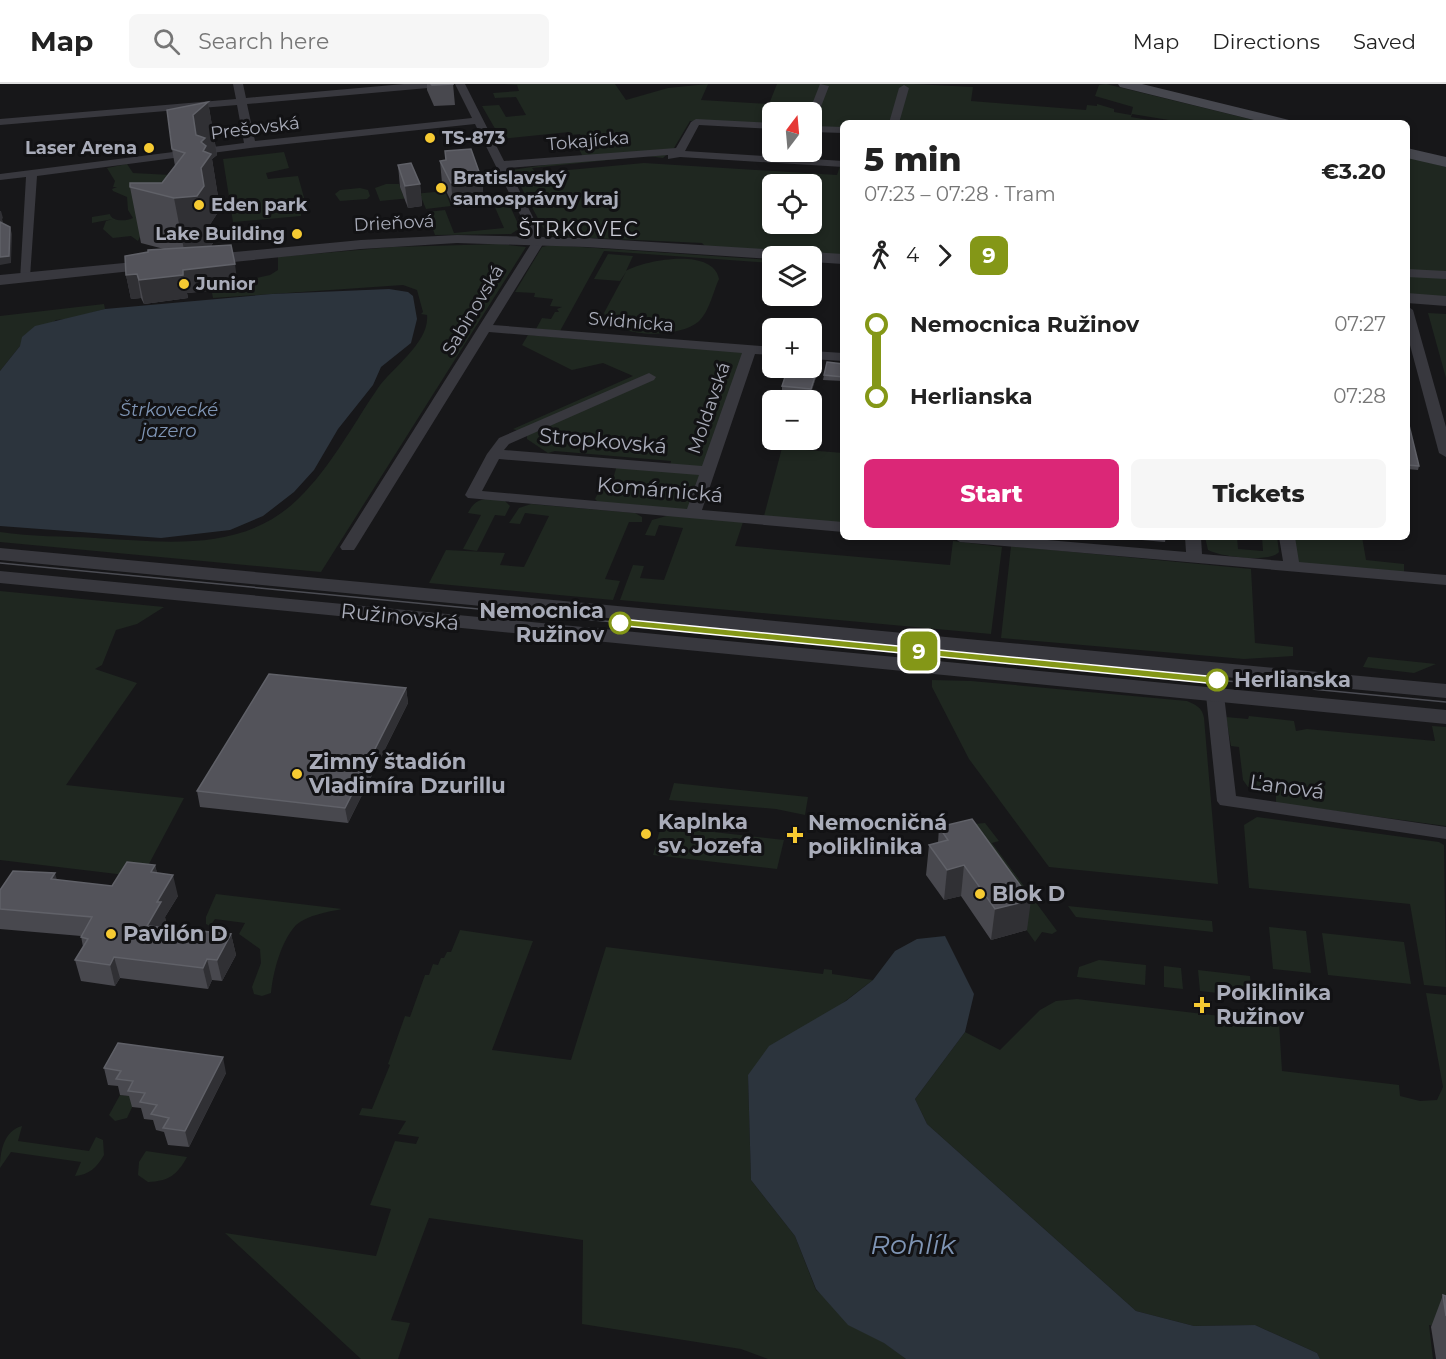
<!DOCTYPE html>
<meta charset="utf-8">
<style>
:root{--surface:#fff;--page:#f6f6f6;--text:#222;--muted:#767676;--line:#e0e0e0;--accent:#db2777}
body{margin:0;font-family:Montserrat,sans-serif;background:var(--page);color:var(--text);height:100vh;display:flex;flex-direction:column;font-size:22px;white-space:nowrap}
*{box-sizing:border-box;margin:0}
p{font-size:20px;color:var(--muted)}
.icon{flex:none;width:33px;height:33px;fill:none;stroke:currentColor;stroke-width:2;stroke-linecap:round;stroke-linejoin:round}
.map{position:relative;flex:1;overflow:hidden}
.panel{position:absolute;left:840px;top:36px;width:570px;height:420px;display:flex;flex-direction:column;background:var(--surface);border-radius:9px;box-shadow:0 3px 9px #0003}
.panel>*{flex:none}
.badge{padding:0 12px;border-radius:9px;font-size:21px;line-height:39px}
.needle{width:39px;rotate:16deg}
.buttons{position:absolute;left:762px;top:18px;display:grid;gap:12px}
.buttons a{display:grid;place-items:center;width:60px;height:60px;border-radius:9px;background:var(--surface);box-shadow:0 3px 9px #0003;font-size:30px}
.map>.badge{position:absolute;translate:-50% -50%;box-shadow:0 0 0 3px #fff}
.legs{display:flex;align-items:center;gap:9px;height:66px;padding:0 24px;font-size:20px}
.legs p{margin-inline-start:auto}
.headline{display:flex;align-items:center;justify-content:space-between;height:102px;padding:0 24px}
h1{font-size:33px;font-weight:800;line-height:45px}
.primary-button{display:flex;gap:12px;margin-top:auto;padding:12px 24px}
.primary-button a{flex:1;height:69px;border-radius:9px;background:var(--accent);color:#fff;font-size:24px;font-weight:800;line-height:69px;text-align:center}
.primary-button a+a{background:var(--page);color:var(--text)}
ul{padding:0 24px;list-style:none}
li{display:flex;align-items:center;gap:21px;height:72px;font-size:22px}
li i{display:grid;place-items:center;width:9px;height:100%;margin:0 8px;background:currentColor}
li i::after{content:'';width:15px;height:15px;margin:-8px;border:4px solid;border-radius:50%;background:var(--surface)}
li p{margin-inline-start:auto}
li:first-child i{background:linear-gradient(#0000 50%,currentColor 0)}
li:last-child i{background:linear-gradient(currentColor 50%,#0000 0)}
header{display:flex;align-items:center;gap:36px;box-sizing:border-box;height:84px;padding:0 30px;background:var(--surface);border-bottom:2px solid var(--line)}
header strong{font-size:28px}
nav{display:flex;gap:33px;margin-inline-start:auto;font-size:21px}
.search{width:420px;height:54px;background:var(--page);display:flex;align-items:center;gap:15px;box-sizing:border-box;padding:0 21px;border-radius:9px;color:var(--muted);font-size:22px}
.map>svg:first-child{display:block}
.green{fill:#1f2720;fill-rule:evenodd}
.water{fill:#2c343d}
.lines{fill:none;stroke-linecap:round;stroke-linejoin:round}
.minor{fill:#38383e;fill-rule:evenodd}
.tertiary{fill:#38383e;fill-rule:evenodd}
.secondary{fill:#46474e;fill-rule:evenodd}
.tram{stroke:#4b4c53;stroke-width:1.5}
.wall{fill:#48484e}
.shaded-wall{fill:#303034}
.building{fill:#53535a;stroke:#606168;stroke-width:1.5}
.line-1{fill:#849717;stroke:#fff;stroke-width:1.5}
.poi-dot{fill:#f6ca32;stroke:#121214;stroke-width:2}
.stop-1-dot{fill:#fff;stroke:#849717;stroke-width:3}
.labels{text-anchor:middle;stroke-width:6;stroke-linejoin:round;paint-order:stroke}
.far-street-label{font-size:18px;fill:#a9acb9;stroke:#121214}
.far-poi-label{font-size:18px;font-weight:bold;fill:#a9acb9;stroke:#121214;text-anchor:start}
.far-water-label{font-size:18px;font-style:italic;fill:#7f95b5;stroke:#121214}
.far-quarter-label{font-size:20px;letter-spacing:1.5px;fill:#cacbd5;stroke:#121214}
.street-label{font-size:21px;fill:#a9acb9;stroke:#121214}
.stop-label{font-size:21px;font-weight:bold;fill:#a9acb9;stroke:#121214;text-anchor:end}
.poi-label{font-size:21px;font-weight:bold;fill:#a9acb9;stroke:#121214;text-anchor:start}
.near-water-label{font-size:27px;font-style:italic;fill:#7f95b5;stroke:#121214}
</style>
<header>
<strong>Map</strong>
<div class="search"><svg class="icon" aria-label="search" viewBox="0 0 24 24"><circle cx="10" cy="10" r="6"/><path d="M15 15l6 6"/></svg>Search here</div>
<nav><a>Map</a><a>Directions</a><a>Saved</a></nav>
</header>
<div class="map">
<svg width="1446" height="1275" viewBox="0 0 1446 1275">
<rect width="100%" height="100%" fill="#171719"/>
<g class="green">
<path d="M504,0h111l11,16 42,-12 40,-4 -7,16 68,4 8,-20h137l59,3 -2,14 115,9 1,-5 10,1v-2l17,5v3l17,3 2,-8 -38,-11 4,-11 7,-1 160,39h-91v-2l-43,-7 -1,3 36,6h-324v6l-31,-1v-16h-40v13l-82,-4 -16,27 -11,10 -16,-2 -115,12 4,5 108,-10 193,12 3,-9h3v89l-138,-9 -3,-3 -152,-7 -8,-10 -30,-56 72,-11 -9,-18 8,-1 -3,-6 -9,1 -2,-3 -68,7 -19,-33 17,-1 7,12 20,-2 -10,-18 -21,1 -2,-5 26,-2 -2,-6zM772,100h40v40h-40z"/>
<polygon points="284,68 289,84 266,89 268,95 298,92 308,128 301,129 301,132 233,138 223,75"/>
<polygon points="1407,73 1446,83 1446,190 1407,188 1407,97 1410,94 1407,93"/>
<path d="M127,80l6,9 38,2 -33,66 -7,-5 -18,2 -10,-9 3,-8 7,-2 -21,4v-6l18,-3c1,7 15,8 23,4l-5,-8 -1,-13 -14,-6 -1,-2 5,-2h-4l2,-6 -8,-13z"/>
<polygon points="386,100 399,100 403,111 445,107 451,122 426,125 421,113 380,117 375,104"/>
<polygon points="360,104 368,106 370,112 367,115 340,117 335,110 340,106"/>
<polygon points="509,120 520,144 511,150 435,151 427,128 445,126 454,149 504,144 494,121"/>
<path d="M500,160l26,3 -205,325 -321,-30v-10c31,5 64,4 95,6 71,4 148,15 203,-39 33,-32 54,-73 80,-111 14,-20 52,-46 49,-73l-6,-1 2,-2 -6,-22 -14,-5 -190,13 -1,-5 39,-5 1,-9 18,-4 8,-5v-13l115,-10z"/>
<polygon points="551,161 772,176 772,179 604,167 560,247 536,245 542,234 551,235 555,228 559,228 557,225 562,223 550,222 553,215 534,213 535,209 515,208 542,163"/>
<path d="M608,170l25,2 -7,15c19,-11 87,-24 93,8 -6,13 -10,34 -21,43 -19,16 -83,18 -94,-9l22,-41 -6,9 -26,-2z"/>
<polygon points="1407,189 1446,192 1446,213 1407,210"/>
<polygon points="104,220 105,225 68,235 56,236 20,262 0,287 0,232"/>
<polygon points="1428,229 1446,230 1446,294"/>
<polygon points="528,251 747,268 707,385 670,382 671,377 555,367 548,369 527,355 527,350 513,345 633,292 603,279 572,286 522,261"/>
<polygon points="782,364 843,369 843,439 764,432"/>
<polygon points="617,381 704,388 690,428 600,420 595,415 606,394 613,395"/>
<path d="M493,414l12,3 5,5 -5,10 -10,-1 -18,36 -14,-2 18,-34 -13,-2c6,-12 12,-14 25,-15z"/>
<polygon points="531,420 635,429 642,433 642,438 629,438 605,495 620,497 613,516 429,499 446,466 505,469 500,481 524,483 549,432 525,429 520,440 509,439 519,424"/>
<polygon points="670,431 743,438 735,462 950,481 953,457 1002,463 991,550 620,516 633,481 644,482 640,494 664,496 683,444 659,441 655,452 645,451 652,436"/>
<path d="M1205,453h32l1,12 25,2 -1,-14h15l2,15c-9,11 -58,5 -71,-2z"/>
<polygon points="1294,453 1362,453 1366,476 1404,480 1404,489 1297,479"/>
<polygon points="1011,462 1251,485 1255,559 1293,563 1293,572 1244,575 1001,554"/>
<polygon points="0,507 164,523 137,540 116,546 102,581 95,585 137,599 66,701 184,714 142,793 0,776"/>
<polygon points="1368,573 1369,573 1436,580 1414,589 1363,583"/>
<path d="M932,596l39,1 216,20c9,4 15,6 17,17l14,166 -169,-17 -80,-108 -37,-72z"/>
<polygon points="1249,632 1294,637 1296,647 1307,645 1435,657 1432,642 1446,643 1446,742 1276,719 1276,711 1266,705 1248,703 1243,696 1239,663 1231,662 1226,633 1248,635"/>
<polygon points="674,699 808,713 805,731 776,725 669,716"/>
<polygon points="1257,733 1439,758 1444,761 1446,903 1424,901 1410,820 1249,804 1244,741"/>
<polygon points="985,739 999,757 992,759 1057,847 1052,850 1042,848 1035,858 996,803 974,740"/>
<polygon points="661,742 784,756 777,785 653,771"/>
<path d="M216,810l126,15c-15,3 -34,6 -46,16 -15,16 -23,47 -25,68l-9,3 -8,-2 -2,-7 9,-24 -1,-14 -21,-15 6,-11 -30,-4 -5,7 -4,-2v-7z"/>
<polygon points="1068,822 1212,837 1213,848 1076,833"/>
<polygon points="1269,843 1306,847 1311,889 1273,885"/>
<polygon points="460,846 533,857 492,966 571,976 606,863 823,890 824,885 832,886 832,890 873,896 748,991 751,1096 795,1152 816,1206 906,1275 768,1275 741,1265 582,1240 583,1156 429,1134 391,1236 410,1239 398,1275 361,1275 225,1149 376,1172 391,1125 370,1121 395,1057 416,1060 419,1053 398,1050 406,1037 359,1031 362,1024 372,1025 390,981 388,980 405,932 410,933 425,891 429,891 433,880 438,881 441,874 444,874 447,868 451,868"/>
<polygon points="1322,849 1404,858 1411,900 1328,891"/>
<polygon points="1099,876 1146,881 1145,901 1077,893 1079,883"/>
<polygon points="1164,882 1181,884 1183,905 1164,903"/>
<polygon points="1198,886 1250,892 1252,913 1200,907"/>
<polygon points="1426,909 1446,911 1446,1244 1429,1241 1433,1275 1320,1275 1317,1269 1255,1241 1194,1242 1136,1227 927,1040 915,1015 965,948 1000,966 1040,926 1056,917 1077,915 1279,939 1282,987 1399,1001 1400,1012 1420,1017 1437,1016 1443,1003"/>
<polygon points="120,1011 137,1013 127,1034 115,1037 109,1031"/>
<path d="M22,1042l-4,15 71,10 7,-14 7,3 1,15c-7,12 -15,20 -29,21l6,-14 -70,-10 -11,16c0,-17 4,-37 22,-42z"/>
<path d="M146,1067l41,6c-10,18 -18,24 -39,25l-10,-7 1,-13z"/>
</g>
<g class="water">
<polygon points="389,205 408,208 413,212 417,235 411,259 381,283 373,301 338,345 314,386 294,408 263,432 230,446 161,454 0,442 0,287 20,262 22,253 35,242 105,225 272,210"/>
<polygon points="945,852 974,910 965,948 915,1015 927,1040 1136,1227 1194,1242 1255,1241 1317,1269 1320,1275 906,1275 884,1259 848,1241 816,1205 795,1152 751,1096 748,991 769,962 846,917 873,896 895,867 917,855"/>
</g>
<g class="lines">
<g class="minor">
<path d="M233,0h10l3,14 158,-14h40l-5,3 -192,17 8,37 217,-23 -17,-34h10l39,77 172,-13 15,-26 5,-3 76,4v6l-73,-4 -14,26 158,10v6l-163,-10 -12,2v-4l-160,13 32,63 3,13 -50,81 279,22v8l-17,-1 -53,156 141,12v10l-375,-34 -3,-3 22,-41 12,-16 150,-65 7,4 -2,3 -145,64 -5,6 198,16 40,-113 -253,-21 -133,215 -2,3h-12l-2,-3 191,-303 -3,-13 -53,-107 -225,24 -213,28 -7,101 -6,4 -4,-1 6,-103 -26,3v-6l244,-31 -7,-38 -237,20v-6l236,-20zM499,375l200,16 -12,34 -205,-18z"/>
<polygon points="820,0 829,2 817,33 812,36 812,28 809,28"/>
<polygon points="904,1 909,4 899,39 889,39 899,4"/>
<polygon points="812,42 843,43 843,49 812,48"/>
<polygon points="1407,185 1446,187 1446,195 1407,193"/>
<polygon points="1407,222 1413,226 1446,343 1446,373 1439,369 1407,250"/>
<polygon points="812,267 843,269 843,277 812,275"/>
<polygon points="952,453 1013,453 1186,468 1185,453 1201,453 1202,470 1283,477 1279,453 1295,453 1299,478 1446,491 1446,501 960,458"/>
<polygon points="1215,606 1224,611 1236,712 1446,743 1446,755 1220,721 1217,717 1206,611"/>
</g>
<g class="tertiary">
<polygon points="457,151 587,154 843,170 843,180 812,178 812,172 772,175 587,163 457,159 361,165 203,181 195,176 203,171 361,156"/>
<polygon points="155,176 163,181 160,184 0,201 0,191"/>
<polygon points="1407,209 1446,212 1446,222 1407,219"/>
<polygon points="0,464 1446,600 1446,614 0,476"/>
<polygon points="0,487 1446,626 1446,640 0,499"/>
</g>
<g class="secondary">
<polygon points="1118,0 1142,0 1289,36 1291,39 1266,39 1120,3"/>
<polygon points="1407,64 1446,73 1446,83 1407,74"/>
</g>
<polyline class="tram" points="0,479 1446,618"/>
</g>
<g class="wall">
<polygon points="427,0 453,0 455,21 434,22 427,6"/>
<polygon points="208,18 217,71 212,75 220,125 211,139 213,159 211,162 238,204 187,209 188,214 144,220 141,214 131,215 126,191 148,168 164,165 141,159 130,103 162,99 175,82 172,65"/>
<polygon points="445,67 482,96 484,118 453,121 442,99 440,77 446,76"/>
<polygon points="398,81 420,100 422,122 408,124 400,103"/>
<polygon points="843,280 843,297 823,296 824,291"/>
<polygon points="818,283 818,287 811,309 782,307 782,302"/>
<polygon points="1407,333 1419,382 1418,386 1407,385"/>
<polygon points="1107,453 1166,453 1165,458"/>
<polygon points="406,604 408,619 348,739 200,723 197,707"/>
<polygon points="939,743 1027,846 991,856 961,812 944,816 926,791 929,761 938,759"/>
<polygon points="155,781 157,789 178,812 165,833 166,839 164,843 231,850 236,871 222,897 212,896 208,905 120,894 115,902 81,897 75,876 83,863 81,852 0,845 0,806 57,796 112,802"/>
<polygon points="104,984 226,989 189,1063 168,1061 164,1048 156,1046 153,1036 144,1035 141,1024 132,1023 129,1012 120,1011 118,1002 108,1001"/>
<polygon points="1443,1211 1446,1212 1446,1275 1436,1275 1431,1243"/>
</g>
<g class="shaded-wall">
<polygon points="208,18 217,71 212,75 220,125 211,139 213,159 207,168 185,171 174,114 193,31"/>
<polygon points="482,96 484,118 453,121 451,99"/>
<polygon points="420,100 422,122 408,124 405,102"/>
<polygon points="0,127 1,127 3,134 2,135 3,138 2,139 0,143"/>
<polygon points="10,143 12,150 11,179 0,181 0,173"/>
<polygon points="235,180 238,204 187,209 188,214 144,220 139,196 183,186"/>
<polygon points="137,190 141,214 131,215 126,191"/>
<polygon points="818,283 818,287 811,309 811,305"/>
<polygon points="406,604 408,619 348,739 345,724"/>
<polygon points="155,781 160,802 151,788"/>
<polygon points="964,781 961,812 944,816 947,786"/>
<polygon points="55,789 61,810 51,795"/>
<polygon points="173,791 178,812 165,833 166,839 152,862 147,842 157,818"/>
<polygon points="1031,816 1027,846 991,856 995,825"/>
<polygon points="231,850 236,871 222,897 217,876"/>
<polygon points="114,873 120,894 115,902 110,881"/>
<polygon points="207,875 212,896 208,905 203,884"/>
<polygon points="223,973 226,989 189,1063 185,1047"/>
</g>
<g class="building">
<polygon points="431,0 454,0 432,1"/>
<polygon points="208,18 193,31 196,51 205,54 201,58 206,62 203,67 211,70 201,84 204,102 197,112 174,114 130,103 130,99 162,99 185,69 172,65 167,26"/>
<polygon points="471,65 482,96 451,99 440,77 446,76 445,67"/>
<polygon points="411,79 420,100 405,102 398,81"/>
<polygon points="0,138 10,143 9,172 0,173"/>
<polygon points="231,161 235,180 183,186 183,191 139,196 137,190 126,191 125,172 148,168 148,166"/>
<polygon points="827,278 843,280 843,293 824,291"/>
<polygon points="812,282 818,283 811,305 782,302 788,284 812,284"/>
<polygon points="1407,333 1419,382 1407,381"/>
<polygon points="269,590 406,604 345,724 197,707"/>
<polygon points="972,735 1031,816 995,825 964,781 947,786 929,761 948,756 939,743"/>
<polygon points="127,778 155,781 151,788 173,791 157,818 161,818 147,842 231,850 217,876 207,875 203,884 114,873 110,881 75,876 88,855 81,853 92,833 0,825 0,806 13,787 55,789 51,795 112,802"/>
<polygon points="118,959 223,973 185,1047 163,1044 169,1034 151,1030 157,1021 140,1018 145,1009 128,1007 133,997 116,995 121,987 104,984"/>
<polygon points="1443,1211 1446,1212 1446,1232"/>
</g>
<polygon class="line-1" points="620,535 1217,593 1223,596 1217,600 616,541 615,539"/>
<g class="poi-dot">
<circle cx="430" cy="54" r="6"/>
<circle cx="149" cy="64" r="6"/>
<circle cx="441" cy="104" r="6"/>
<circle cx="199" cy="121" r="6"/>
<circle cx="297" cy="150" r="6"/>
<circle cx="184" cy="200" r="6"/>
<circle cx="297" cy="690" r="6"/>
<circle cx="646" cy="750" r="6"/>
<path d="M792 742h6v6h6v6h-6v6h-6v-6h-6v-6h6z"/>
<circle cx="980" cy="810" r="6"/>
<circle cx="111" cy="850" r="6"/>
<path d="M1199 912h6v6h6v6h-6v6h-6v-6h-6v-6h6z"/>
</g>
<g class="stop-1-dot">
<circle cx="620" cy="539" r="10"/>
<circle cx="1217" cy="596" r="10"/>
</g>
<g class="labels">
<g class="far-street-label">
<text transform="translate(255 44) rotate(-7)" y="6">Prešovská</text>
<text transform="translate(588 57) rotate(-5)" y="6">Tokajícka</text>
<text transform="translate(394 139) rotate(-3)" y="6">Drieňová</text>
<text transform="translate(473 226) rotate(-59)" y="6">Sabinovská</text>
<text transform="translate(631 238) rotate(5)" y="6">Svidnícka</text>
<text transform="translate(709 324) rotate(-71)" y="6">Moldavská</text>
</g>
<g class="far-poi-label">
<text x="442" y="60">TS-873</text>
<text x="137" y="70" text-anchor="end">Laser Arena</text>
<text x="453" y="100">Bratislavský<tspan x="453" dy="21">samosprávny kraj</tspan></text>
<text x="211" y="127">Eden park</text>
<text x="285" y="156" text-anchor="end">Lake Building</text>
<text x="196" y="206">Junior</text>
</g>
<g class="far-water-label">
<text x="169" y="332">Štrkovecké<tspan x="169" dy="21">jazero</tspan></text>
</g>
<g class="far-quarter-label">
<text x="579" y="152">ŠTRKOVEC</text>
</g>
<g class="street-label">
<text transform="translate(603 357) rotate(5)" y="7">Stropkovská</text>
<text transform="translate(660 406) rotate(5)" y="7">Komárnická</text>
<text transform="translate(400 533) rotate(6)" y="7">Ružinovská</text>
<text transform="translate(1287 703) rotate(8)" y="7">Ľanová</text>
</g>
<g class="stop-label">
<text x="604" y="534">Nemocnica<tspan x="604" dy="24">Ružinov</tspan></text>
<text x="1234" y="603" text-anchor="start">Herlianska</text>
</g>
<g class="poi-label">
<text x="309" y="685">Zimný štadión<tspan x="309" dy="24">Vladimíra Dzurillu</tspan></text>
<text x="658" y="745">Kaplnka<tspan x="658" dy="24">sv. Jozefa</tspan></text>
<text x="808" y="746">Nemocničná<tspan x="808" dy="24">poliklinika</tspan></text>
<text x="992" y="817">Blok D</text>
<text x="123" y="857">Pavilón D</text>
<text x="1216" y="916">Poliklinika<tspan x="1216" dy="24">Ružinov</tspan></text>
</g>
<g class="near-water-label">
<text x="913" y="1170">Rohlík</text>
</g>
</g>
</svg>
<div class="buttons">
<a><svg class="needle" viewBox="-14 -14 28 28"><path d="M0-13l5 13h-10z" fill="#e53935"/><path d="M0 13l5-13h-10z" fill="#767676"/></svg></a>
<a><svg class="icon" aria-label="locate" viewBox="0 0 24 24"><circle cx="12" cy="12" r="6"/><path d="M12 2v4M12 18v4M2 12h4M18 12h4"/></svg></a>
<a><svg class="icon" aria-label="layers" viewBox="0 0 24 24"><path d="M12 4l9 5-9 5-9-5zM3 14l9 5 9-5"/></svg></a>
<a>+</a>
<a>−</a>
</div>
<b class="badge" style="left:919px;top:567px;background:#849717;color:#fff">9</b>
<section class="panel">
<div class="headline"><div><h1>5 min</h1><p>07:23 – 07:28 · Tram</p></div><b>€3.20</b></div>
<div class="legs"><svg class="icon" aria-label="walk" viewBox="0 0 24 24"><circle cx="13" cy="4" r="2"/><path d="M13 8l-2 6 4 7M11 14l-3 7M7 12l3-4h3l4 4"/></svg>4<svg class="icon" aria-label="forward" viewBox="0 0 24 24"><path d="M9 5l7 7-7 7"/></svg><b class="badge" style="background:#849717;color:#fff">9</b></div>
<ul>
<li><i style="color:#849717"></i><b>Nemocnica Ružinov</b><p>07:27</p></li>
<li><i style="color:#849717"></i><b>Herlianska</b><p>07:28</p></li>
</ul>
<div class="primary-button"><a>Start</a><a>Tickets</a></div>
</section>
</div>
